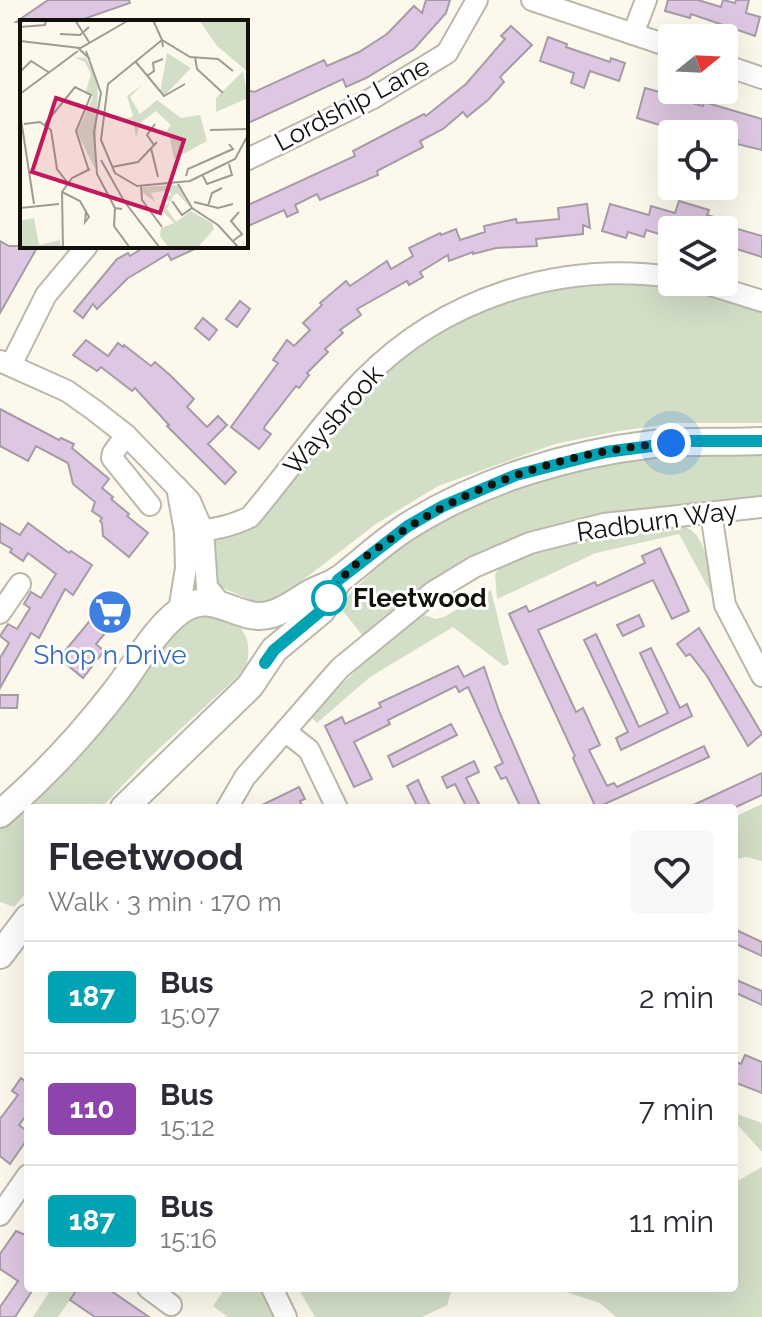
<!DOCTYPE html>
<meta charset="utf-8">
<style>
:root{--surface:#fff;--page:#f7f7f7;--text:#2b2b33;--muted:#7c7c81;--line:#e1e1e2}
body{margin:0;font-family:Raleway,sans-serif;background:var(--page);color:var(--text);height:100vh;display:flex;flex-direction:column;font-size:30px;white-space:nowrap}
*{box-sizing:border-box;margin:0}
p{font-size:26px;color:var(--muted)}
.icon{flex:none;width:44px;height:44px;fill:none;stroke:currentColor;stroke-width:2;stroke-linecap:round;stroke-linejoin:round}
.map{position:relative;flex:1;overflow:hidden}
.side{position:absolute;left:24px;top:804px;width:714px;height:488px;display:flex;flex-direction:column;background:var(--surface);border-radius:8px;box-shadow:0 8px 32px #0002}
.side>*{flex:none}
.badge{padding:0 16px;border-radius:6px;font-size:28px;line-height:52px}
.needle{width:52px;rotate:72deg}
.buttons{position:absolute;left:658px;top:24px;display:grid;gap:16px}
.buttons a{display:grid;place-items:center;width:80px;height:80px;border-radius:8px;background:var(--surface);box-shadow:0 8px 32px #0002;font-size:40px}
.you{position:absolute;width:40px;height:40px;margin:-20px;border:6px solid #fff;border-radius:50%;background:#1a73e8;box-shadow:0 0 0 12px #1a73e833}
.map>.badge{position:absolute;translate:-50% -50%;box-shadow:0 0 0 4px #fff}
.round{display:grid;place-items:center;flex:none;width:84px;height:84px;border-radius:8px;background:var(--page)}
.headline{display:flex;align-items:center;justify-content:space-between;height:136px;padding:0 24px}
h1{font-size:38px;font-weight:700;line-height:60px}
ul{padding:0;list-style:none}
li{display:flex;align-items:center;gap:24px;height:112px;padding:0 24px;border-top:2px solid var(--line)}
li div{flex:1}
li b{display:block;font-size:30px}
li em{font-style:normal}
li .badge{min-width:88px;font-weight:700;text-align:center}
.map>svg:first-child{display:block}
.green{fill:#d3dec7}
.building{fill:#dec7e2;stroke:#a59ca7;stroke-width:2}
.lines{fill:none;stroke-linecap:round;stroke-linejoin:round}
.minor-casing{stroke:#bbb8ab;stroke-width:24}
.major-casing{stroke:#bbb8ab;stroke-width:30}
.minor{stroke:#fff;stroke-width:20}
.major{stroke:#fff;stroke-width:26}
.line-casing{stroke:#fff;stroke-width:18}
.line{stroke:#00a3b4;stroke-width:12}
.walk{stroke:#12110c;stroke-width:8;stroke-dasharray:0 14.4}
.stop-dot{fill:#fff;stroke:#00a3b4;stroke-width:4}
.labels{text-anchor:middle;stroke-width:6;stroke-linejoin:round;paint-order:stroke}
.street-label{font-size:26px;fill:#12110c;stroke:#fff}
.stop-label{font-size:26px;font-weight:bold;fill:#12110c;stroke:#fff;text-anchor:start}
.shop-label{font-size:26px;fill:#366cbe;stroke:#fff}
.inset-road{fill:none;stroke:#9e9c92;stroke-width:2}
.view{fill:#c2185b;fill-opacity:0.15;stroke:#c2185b;stroke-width:4}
.inset-edge{fill:none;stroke:#12110c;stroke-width:4}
</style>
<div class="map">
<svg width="762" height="1317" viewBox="0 0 762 1317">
<rect width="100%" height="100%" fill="#fcf9ec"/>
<g class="green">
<polygon points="580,281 674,283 762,306 762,423 676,423 619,431 555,444 438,486 376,524 282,596 257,603 216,585 211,548 216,536 246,530 361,389 400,355 471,311"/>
<polygon points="762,452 762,498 657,510 449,571 407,600 363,636 338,605 389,556 428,530 510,486 628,458"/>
<path d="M676,524c33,5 31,44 36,71l-33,-61 -83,19 -99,46 -2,-25 7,-10 65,-23z"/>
<path d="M491,590l18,74 -5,2 -51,-39 -83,50 -53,46 -6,-6c29,-29 77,-85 111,-103l14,5 8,-2z"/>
<path d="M194,611l39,6c16,21 18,27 13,52l-97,89 -48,50h-73v83l-14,16 -14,-5v-76z"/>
<polygon points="762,804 762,861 746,857 734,860 734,817"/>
<polygon points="734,1113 762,1123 762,1152 734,1121"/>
<polygon points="762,1167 762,1317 616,1317 600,1303 554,1288 734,1288 734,1183"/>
<polygon points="52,1288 78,1288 58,1317 33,1317"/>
<polygon points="225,1288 266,1288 277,1317 228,1317 213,1306"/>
<polygon points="298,1288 452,1288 447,1305 422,1317 315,1317"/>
</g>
<g class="building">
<polygon points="48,0 129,0 130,3 75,22 16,22"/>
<polygon points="426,0 450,0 446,13 414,49 366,78 346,87 343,79 246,124 246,90 254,92 324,60 327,66 359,52 387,34 414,6 422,13"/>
<polygon points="668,0 698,0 721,7 723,0 735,3 736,0 749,0 746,13 760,17 755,36 691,14 690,18 665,11"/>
<polygon points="511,26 532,45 500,77 504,82 488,100 467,117 463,112 443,129 420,141 423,147 377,171 378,175 320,200 317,194 295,205 298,212 287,217 284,210 246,227 246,206 355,156 353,151 424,114 426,116 466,84 505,39 501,36"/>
<polygon points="548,37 567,44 566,47 610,62 611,58 625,63 619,81 590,71 584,88 571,83 574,73 540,61"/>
<polygon points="645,88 674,96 674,98 703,106 704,102 762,119 762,150 737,144 738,140 724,136 724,134 714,134 681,123 679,131 637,118"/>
<polygon points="679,201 709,210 707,215 724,220 720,230 671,230 669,237 646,230 644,237 628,232 626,238 602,231 610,204 649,215 651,206 675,213"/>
<polygon points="587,204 590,228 583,225 583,234 536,239 537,246 496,248 473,254 473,252 449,261 448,255 420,272 423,277 409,285 407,281 357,309 361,315 340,330 343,333 325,349 328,352 307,373 309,375 299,388 296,386 265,426 264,429 271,434 259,449 231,427 278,363 273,360 287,340 294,346 310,330 303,323 322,305 320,303 346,281 350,286 387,261 391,269 413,256 409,248 440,233 441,235 456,229 460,240 485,232 484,226 516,219 517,223 559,219 558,208"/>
<polygon points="724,225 762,236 762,257 724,245"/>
<polygon points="0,241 9,246 18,246 20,243 22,246 38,246 0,313"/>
<polygon points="146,246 201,246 171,260 168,254 140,271 128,278 97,309 93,304 83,318 74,311 117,259 128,253 130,256"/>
<polygon points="240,301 250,309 237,327 226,319"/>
<polygon points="203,318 217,330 209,340 195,328"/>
<polygon points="86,340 108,356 118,343 123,347 124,345 151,366 155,362 171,376 194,399 187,407 207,427 218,416 227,425 208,444 236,472 225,484 167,426 169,425 135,388 132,391 101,367 97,371 73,355"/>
<polygon points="0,409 59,440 61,438 74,444 72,448 109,479 102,488 113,497 111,499 129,514 127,516 148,533 129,557 103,536 102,523 100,521 102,518 92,511 95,502 73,484 68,463 36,446 28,461 0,446"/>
<polygon points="0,523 20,535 28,523 69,553 71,551 92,565 73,595 65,589 39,638 31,633 0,688 0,658 9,643 0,636 8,624 17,629 30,608 24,604 31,592 41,598 56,574 28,553 23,561 10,552 12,549 0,542"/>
<polygon points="660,548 689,611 672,619 653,580 538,630 576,712 583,708 600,745 589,750 607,786 614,783 617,787 704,746 709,757 596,808 573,758 575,756 509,614 526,606 529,612 595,582 597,586 645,563 642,556"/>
<polygon points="112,594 127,607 96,644 104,651 83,678 59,658"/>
<polygon points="639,615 644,626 623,636 617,625"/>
<polygon points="699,628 762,734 748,746 707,676 690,654 686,656 677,644"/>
<polygon points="596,634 639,727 668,713 640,653 651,648 680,708 687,704 692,716 621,750 616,738 628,732 584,640"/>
<polygon points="458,666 464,677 484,667 499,711 541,808 521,808 506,777 501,779 495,767 503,763 468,687 459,692 456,686 388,720 390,724 354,742 372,779 354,787 325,726 342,717 345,724 381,707 379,703"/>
<polygon points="0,695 18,695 17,708 0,708"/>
<polygon points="451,724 457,735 393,767 388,756"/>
<polygon points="474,761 479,772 466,778 481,808 467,808 455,784 447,788 442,777"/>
<polygon points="762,773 762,795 734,808 687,808"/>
<polygon points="418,780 431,808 418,808 407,786"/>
<polygon points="299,787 305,799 300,801 303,808 256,808"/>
<polygon points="734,929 762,942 762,956 734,943"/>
<polygon points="734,979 762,991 762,1005 734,992"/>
<polygon points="745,1055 762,1062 762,1093 734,1082 734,1061 741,1064"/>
<polygon points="21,1078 26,1082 28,1080 28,1113 19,1125 28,1132 28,1138 10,1164 0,1156 0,1119 18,1095 12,1091"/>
<polygon points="16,1231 28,1236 28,1288 34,1288 15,1317 0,1317 0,1307 18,1281 0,1269 0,1254"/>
<polygon points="78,1288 107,1288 149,1317 95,1317 70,1300"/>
</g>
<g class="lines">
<g class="minor-casing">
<g id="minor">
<polyline points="532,0 672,47"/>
<polyline points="633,34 646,0"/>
<polyline points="724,65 762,78"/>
<polyline points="246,160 373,98 447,53 477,0"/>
<polyline points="701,282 762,301"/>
<polyline points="0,361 67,391 94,410 126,435 190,501 203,531 207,587 220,603"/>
<polyline points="11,365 46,295 87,246"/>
<polyline points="126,435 113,453 112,458 150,505"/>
<polyline points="177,487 185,532 186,568 179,611"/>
<polyline points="711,513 725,605 762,676"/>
<path d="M185,532c22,-1 45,-5 65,-15 38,-45 72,-95 113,-137 80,-82 196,-119 309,-103"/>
<polyline points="0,613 20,584"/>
<polyline points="285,731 309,750 337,808"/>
<polyline points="227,808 245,777 340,668 433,592 474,567 530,543 604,524 762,507"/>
<polyline points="0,1215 28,1175"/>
<polyline points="148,1288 171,1305"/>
<polyline points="272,1288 286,1317"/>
</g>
</g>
<g class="major-casing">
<g id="major">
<polyline points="124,808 250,686 274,650 322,610 338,580"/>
<path d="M0,814c42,-36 82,-79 116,-123 20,-26 38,-61 64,-80 34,-25 60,14 92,3 14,-4 25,-13 37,-20 10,-6 23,-9 32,-16 23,-18 43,-37 67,-52 73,-46 161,-72 245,-82 37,-4 73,-1 109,-3"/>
<polyline points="0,955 28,918"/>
</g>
</g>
<use href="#minor" class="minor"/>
<use href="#major" class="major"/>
</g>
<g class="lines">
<g class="line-casing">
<polyline id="line" points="265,663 274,650 322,610 338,580 408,526 443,506 516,475 606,452 689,441 762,441"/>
</g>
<use href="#line" class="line"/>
<path class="walk" d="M329,598c11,-24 34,-40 56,-55 82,-59 185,-93 286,-100"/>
</g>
<defs>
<g id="supermarket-disc" transform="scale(2.3)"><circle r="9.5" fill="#3f7fe0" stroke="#fff"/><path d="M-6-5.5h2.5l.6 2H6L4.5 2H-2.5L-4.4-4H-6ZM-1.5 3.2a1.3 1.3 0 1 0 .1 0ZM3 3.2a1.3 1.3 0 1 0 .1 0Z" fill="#fff"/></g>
</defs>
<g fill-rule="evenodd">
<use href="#supermarket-disc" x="110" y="612"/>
</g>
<circle class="stop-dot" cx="329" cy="598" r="16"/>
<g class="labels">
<g class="street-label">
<text transform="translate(352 104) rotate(-28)" y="9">Lordship Lane</text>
<text transform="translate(333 420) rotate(-49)" y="9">Waysbrook</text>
<text transform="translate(657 521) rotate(-8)" y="9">Radburn Way</text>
</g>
<g class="stop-label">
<text x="353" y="607">Fleetwood</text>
</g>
<g class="shop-label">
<text x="110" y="664">Shop n Drive</text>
</g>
</g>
<g transform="translate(20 20)">
<rect width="228" height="228" fill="#fcf9ec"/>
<path d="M179,0h49v52l-31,-26zM147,33l24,15 -26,27 -5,-2zM54,37l12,1 12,24 -3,87 -18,-37 16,-35 -7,-6 5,-17 -6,-12zM223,51l5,27 -32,14v-14zM122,65l-12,12 10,17 17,-14 24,18 19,-3 7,26 -33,18 -5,-25 -7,3 9,-12 -15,-14 -16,12 -4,15 -3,-18h-8l8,-4 -6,-20zM157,165l13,22 -13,-14 -4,3 -6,13 9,13 15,-11 21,12 2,6 -17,19h-28l-9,-12 1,-8 13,-5 -18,-19 6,4 8,-6 -5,-5 7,-2 -3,-5 -18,3 4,9 -13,-10 1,-5zM14,198l5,27 21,-5 1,8h-41v-27z" fill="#d3dec7"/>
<path class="inset-road" d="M55,0l14,22M133,0l9,20 -54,44 -7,56 14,33 22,13 53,-5 45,-22 13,-24M0,7l25,-2 1,-5M40,14l20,1 9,-8M0,21l60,7M143,27l-1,-7 28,17 28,2 15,12M66,31l15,42 -7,39 3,42 18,34 7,1M175,37l2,12 26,24M70,39l-11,-10 50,-29M115,41l29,35 21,-12M0,52l11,-11 19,12M127,56l7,-5 -1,-8 10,-4M0,74l58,-43M0,93l14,91M4,104l16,-2 11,8 6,39 10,13M25,104l30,-37 16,8 -15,36 13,40M190,110l38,-1M134,125l-7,-10 8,-11M131,128l7,29M81,140l23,41 36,47M92,147l26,-5 19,-20M166,156l2,-7 45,-20 -4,-5M183,156l4,8 25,-9 -3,-11M158,164l14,24 26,17 21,23M121,166l1,14 20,27M42,172l18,9 9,16 -4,5 1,-11M152,181l10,14 10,-7M174,182l24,6 15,-4M188,186l4,-13 10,-5M0,188l39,-4M95,188l-1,18 16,22M213,221l9,-7 -11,-13 8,-9M43,228l-1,-56 10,-14 18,-9"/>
<path class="view" d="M36,78l128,42 -24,73 -128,-41z"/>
<rect width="228" height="228" class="inset-edge"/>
</g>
</svg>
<div class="buttons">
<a><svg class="needle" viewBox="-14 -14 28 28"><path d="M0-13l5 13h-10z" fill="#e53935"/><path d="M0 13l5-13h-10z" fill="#7c7c81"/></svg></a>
<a><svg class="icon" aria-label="locate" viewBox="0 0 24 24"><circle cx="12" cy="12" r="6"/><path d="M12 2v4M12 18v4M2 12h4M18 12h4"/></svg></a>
<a><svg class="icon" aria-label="layers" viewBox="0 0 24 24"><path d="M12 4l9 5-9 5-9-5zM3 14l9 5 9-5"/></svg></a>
</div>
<div class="you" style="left:671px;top:443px"></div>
<section class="side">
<div class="headline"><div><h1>Fleetwood</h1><p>Walk · 3 min · 170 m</p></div><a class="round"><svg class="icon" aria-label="heart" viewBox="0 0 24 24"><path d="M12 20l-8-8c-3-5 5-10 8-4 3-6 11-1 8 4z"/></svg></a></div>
<ul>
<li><span class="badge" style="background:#00a3b4;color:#fff">187</span><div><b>Bus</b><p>15:07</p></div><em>2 min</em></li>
<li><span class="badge" style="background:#8e44ad;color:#fff">110</span><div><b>Bus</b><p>15:12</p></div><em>7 min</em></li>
<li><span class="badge" style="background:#00a3b4;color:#fff">187</span><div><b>Bus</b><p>15:16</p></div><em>11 min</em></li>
</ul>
</section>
</div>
